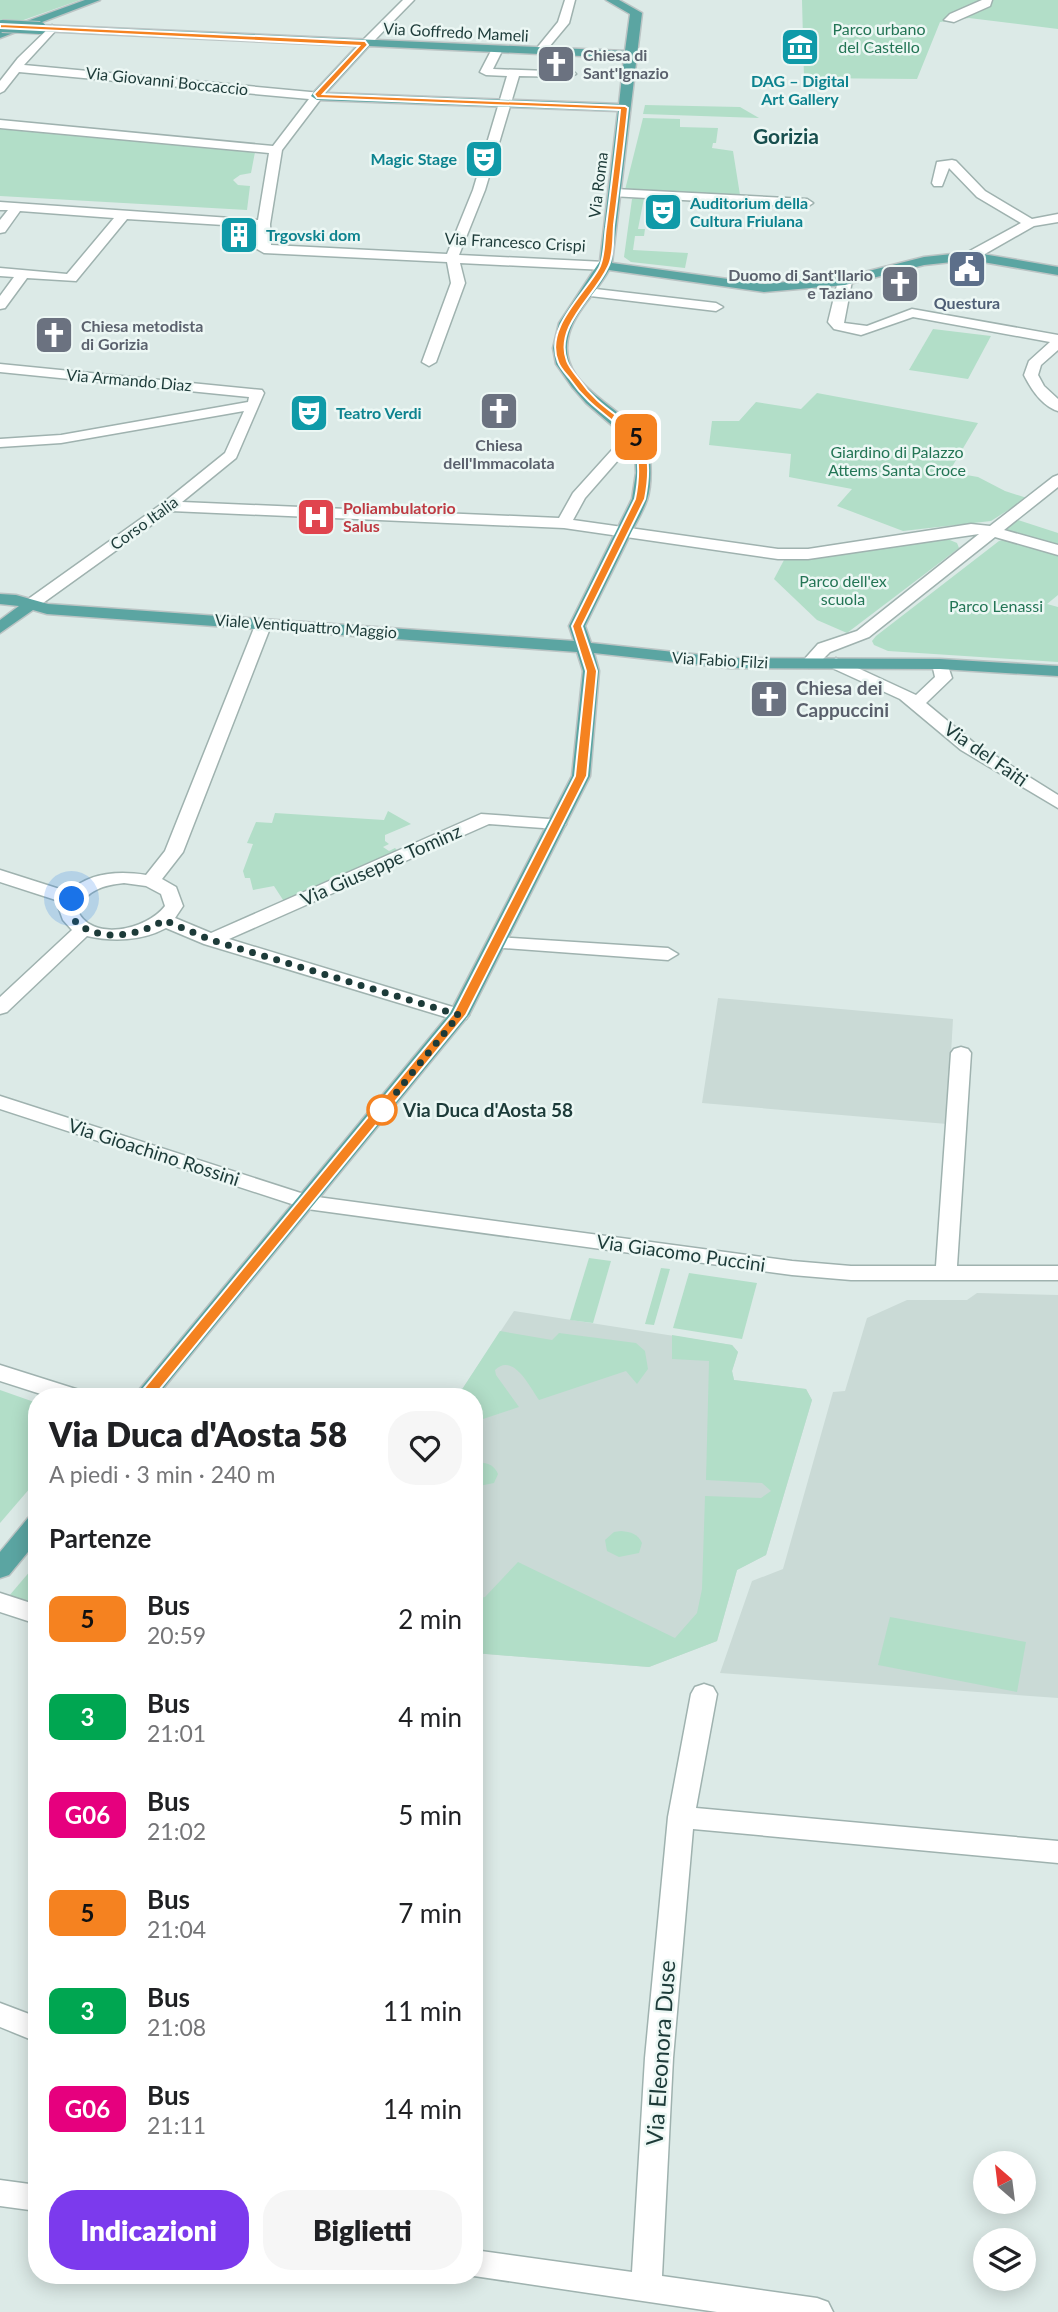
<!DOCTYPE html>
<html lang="it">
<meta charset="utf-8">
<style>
:root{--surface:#fff;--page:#f6f6f6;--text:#202124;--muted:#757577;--accent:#7c3aed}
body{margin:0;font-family:Lato,sans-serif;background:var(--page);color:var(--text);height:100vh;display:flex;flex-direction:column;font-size:26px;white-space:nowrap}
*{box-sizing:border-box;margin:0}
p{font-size:23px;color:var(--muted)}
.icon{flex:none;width:38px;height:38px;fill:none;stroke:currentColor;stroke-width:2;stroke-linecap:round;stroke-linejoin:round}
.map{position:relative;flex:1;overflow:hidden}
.drawer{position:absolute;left:28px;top:1388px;width:455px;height:896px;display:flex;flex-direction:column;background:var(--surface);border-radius:28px;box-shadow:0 4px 18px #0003}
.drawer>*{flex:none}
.badge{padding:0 14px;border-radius:10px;font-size:24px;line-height:46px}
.needle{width:46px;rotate:332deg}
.buttons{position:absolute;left:973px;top:2151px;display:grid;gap:14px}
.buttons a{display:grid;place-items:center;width:63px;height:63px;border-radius:50%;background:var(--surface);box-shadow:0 4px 18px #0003;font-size:35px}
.you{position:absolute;width:35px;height:35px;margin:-18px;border:5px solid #fff;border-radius:50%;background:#1a73e8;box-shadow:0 0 0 10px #1a73e833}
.map>.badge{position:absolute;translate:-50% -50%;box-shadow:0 0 0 4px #fff}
h2{padding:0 21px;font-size:26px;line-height:63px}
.round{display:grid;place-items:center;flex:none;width:74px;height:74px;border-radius:28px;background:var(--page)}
.overview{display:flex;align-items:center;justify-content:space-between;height:119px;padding:0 21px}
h1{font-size:33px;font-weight:800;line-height:52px}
.cta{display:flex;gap:14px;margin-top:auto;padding:14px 21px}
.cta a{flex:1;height:80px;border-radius:28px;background:var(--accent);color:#fff;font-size:28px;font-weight:800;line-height:80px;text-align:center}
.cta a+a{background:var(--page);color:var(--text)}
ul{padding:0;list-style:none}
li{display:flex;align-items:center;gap:21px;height:98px;padding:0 21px}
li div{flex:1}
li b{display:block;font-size:26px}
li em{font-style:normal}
li .badge{min-width:77px;font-weight:700;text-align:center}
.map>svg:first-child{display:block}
.built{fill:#cadad6}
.green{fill:#b2dec8}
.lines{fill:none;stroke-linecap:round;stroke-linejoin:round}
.minor-casing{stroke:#9fb2af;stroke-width:3}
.major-casing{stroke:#bbc4c4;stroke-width:3}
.minor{fill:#fff;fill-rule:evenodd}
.major{fill:#5ba5a2;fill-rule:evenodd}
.major-bridge-casing{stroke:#bbc4c4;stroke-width:14;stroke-linecap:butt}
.major-bridge{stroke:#5ba5a2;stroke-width:12}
.line{fill:#f58220;stroke:#fff;stroke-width:2}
.walk{stroke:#1d3b39;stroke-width:7;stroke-dasharray:0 12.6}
.stop-dot{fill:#fff;stroke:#f58220;stroke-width:3.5}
.labels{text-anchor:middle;stroke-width:5;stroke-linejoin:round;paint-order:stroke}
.far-park-label{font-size:16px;fill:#237555;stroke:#ecf7f4}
.far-street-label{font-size:16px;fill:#1d3b39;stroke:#ecf7f4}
.far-worship-label{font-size:16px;font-weight:bold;fill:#5b616d;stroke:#ecf7f4;text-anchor:start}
.far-culture-label{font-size:16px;font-weight:bold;fill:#0d838f;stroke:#ecf7f4;text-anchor:start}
.far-service-label{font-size:16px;font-weight:bold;fill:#4e5e75;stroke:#ecf7f4}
.far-health-label{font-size:16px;font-weight:bold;fill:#be3a42;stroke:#ecf7f4;text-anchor:start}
.worship-label{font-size:19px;font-weight:bold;fill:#5b616d;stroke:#ecf7f4;text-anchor:start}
.street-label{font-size:19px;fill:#1d3b39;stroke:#ecf7f4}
.stop-label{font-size:19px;font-weight:bold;fill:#1d3b39;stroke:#ecf7f4;text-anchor:start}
.far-district-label{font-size:21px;font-weight:bold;fill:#174e4d;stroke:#ecf7f4}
.near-street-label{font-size:23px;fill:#1d3b39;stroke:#ecf7f4}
</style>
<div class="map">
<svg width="1058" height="2312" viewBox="0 0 1058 2312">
<rect width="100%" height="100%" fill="#dceae7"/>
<g class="built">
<polygon points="718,998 953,1019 947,1124 702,1103"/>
<polygon points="977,1293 1058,1295 1058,1698 720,1673 752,1581 783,1569 833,1392 845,1391 867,1318 907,1300 967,1300"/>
<polygon points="514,1311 732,1345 738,1352 732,1371 734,1380 806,1389 812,1400 766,1555 737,1570 717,1641 649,1667 474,1653 474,1396 448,1396 461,1391"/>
</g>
<g class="green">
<polygon points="0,0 80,0 15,23 0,22"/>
<polygon points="802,0 1058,0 1058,29 969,18 940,22 917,79 804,78"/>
<polygon points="645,105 740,107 759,118 643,114"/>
<polygon points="643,118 680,119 680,127 718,128 716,143 713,143 712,148 733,151 740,195 625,190"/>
<polygon points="0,129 255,152 251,173 240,175 233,180 238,185 250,186 247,210 0,196"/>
<polygon points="639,197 644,198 638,229 645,229 644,236 635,236 633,250 688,253 685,268 631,262 624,257 632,199"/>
<polygon points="933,329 991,336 968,379 909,370"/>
<polygon points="817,393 978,423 949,472 978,477 1005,491 1027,498 991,521 903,531 837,506 852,489 789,477 791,454 709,445 712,421 739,421 756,402 801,409"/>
<polygon points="1018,520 1058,533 1058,546 1005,530"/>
<polygon points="945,538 957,543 959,548 847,633 817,620 774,579 784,560"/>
<polygon points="1003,540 1058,556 1058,595 1047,604 1058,607 1058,662 888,651 874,645 872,641 876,636 999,541"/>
<polygon points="388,811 411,824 385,835 385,841 389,844 383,847 389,851 395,848 398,851 285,903 274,886 253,890 250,878 245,878 243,871 253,844 247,843 256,822 272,823 275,813 384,820"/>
<polygon points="589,1258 611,1261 593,1323 570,1320"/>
<polygon points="661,1268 670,1269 654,1325 645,1324"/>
<polygon points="689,1273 757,1283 742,1339 673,1328"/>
<path d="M500,1331l52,9 7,-7 77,10 9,8 3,18 -11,15 -11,-13 -87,29c-9,-13 -26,-48 -44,-30l1,5 23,32 -45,15v-26h-26l13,-5z"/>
<polygon points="672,1335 732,1345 738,1352 732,1371 734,1380 806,1389 812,1400 766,1555 737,1570 717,1641 649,1667 474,1653 474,1599 485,1597 518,1562 675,1638 697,1613 702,1589 705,1496 761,1498 771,1491 762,1483 706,1480 709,1361 672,1359"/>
<polygon points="0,1390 37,1403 37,1480 0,1523"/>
<path d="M474,1463c10,-2 20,1 24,11l-4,9 -20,4z"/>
<path d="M621,1531c10,1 17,3 21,12l-3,10 -20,4 -12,-6 -2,-11 9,-8z"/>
<polygon points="37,1563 37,1607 9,1596"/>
<polygon points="890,1617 1026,1642 1017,1692 878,1665"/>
</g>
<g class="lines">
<g class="minor-casing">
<g id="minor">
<polygon points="403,0 414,0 369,46 361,46 361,42"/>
<polygon points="565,0 575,0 569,23 544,53 536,53 536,49 558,22"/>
<polygon points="982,0 992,0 990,6 954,22 944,20 950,14"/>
<polygon points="52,25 58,28 24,65 321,93 323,96 282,150 270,224 271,245 447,254 473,190 507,76 486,75 480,72 493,47 503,49 493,69 574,72 576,74 570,77 519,76 485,190 459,255 605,262 612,266 605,270 460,263 465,283 436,362 429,366 422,362 451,283 447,262 264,253 257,249 258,227 127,219 76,281 27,278 5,308 0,309 0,296 14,277 0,276 0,268 67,274 114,218 20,211 5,232 0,233 0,220 8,210 0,210 0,202 258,220 269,153 0,128 0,120 273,146 309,99 19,72 4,91 0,93 0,81 18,58"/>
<polygon points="952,160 956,161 985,191 1032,219 1058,214 1058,222 1034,226 976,259 966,259 966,253 1021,223 977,197 949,168 942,186 934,186 932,183 937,162"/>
<polygon points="615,189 807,199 813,203 807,207 611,196 611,190"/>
<path d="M845,277l7,4 -8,42 23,3 45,-17 146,26v15l-17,15 -3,10 6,11 14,13v12c-16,-5 -27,-22 -34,-36l5,-14 21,-19 -137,-25 -52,18 -27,-6 -6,-7 10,-41z"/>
<polygon points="587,288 716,303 723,307 716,311 582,295 580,292"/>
<polygon points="0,364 262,390 264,393 236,458 182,502 559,518 573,493 629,431 634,430 641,434 585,498 573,520 778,549 808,549 971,524 990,526 1053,477 1058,475 1058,487 1004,530 1058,545 1058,555 995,537 869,637 830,652 815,667 809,668 801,663 818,644 857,631 979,534 808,559 778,559 564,528 171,511 36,608 30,610 22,605 24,602 163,503 225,453 244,411 61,443 0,447 0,439 61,435 248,402 249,397 0,372"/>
<path d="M264,618l8,5 -89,229 -21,27 14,8 7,19 -8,12 36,15 270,-119 82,6 3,4 -3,4 -6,1 -68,-5 -260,115 237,72 3,4 -3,4h-14l-248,-75 -38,-16c-24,13 -53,14 -79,8l-80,76 -7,2v-17l72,-67 -9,-10 -4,-11 3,-7 -62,-20v-12l69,22c20,-20 51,-21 77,-17l19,-24 91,-228zM124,883l22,3 15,8 4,12c-18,24 -75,37 -88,3 10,-19 27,-24 47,-26z"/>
<polygon points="836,658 916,695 935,677 932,664 934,660 946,660 952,678 926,703 973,742 1058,795 1058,808 961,750 900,699 830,667 828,663"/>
<polygon points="497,937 668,948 678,954 668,960 490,947 487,943"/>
<polygon points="961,1047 968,1049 971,1053 957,1266 1058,1266 1058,1280 851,1280 792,1275 307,1209 0,1109 0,1096 310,1196 792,1261 851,1266 936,1266 951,1053 954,1049"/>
<polygon points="0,1365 79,1390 83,1396 47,1396 0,1381"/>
<polygon points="0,1593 37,1605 37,1624 0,1612"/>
<polygon points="704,1684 713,1687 717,1694 696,1808 1058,1841 1058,1863 693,1829 673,2058 662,2276 817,2298 828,2302 833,2312 717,2312 467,2275 474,2275 474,2250 632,2272 645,2058 668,1817 691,1694 695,1687"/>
<polygon points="0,2003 37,2017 37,2042 0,2027"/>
<polygon points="0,2180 37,2185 37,2211 0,2206"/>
</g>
</g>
<g class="major-casing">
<g id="major">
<polygon points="85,0 100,0 0,38 0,31"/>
<path d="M606,0h13l23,13 -30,250 152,21 81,-7 79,-20 47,-5 87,15v8l-87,-15 -47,5 -79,20 -81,7 -155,-22c-12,22 -33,40 -40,64 -17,60 75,73 81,124 1,13 1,30 -3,42 -5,14 -13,26 -19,39 -14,29 -29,58 -43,87l6,17 138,15 211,1 118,7v10l-118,-7 -211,-1 -135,-15 5,18 -9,105 -121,239 -312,381h-23l316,-383 122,-237 11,-105 -6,-19 -530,-38 -14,-4 -33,23v-13l19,-14 -19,-2v-10l16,1 32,9 526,37 -5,-15 63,-127 4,-26 -1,-19 -5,-13 -44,-38 -14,-16 -16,-23 -3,-16 6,-25 41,-62 18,-150 -301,-11 -6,-4 2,-3 44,-47 -317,-15 -6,-3 6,-3 585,26 5,-37zM369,46l255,12 -5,46 -293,-11z"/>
<polygon points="37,1515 37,1541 9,1575 0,1578 0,1552 28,1518"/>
</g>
</g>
<use href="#minor" class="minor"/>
<use href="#major" class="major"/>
<g class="major-bridge-casing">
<polyline id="major-bridge" points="2,26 40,28"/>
</g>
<use href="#major-bridge" class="major-bridge"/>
</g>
<path class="line" d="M0,24l365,17 3,4 -45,49 302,12 3,2c-4,39 -9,78 -14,117 -1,13 0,31 -6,42 -13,29 -54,59 -41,94 2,6 8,13 12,18 35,51 82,38 66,120l-63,127 15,45 -10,105 -121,239 -315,385h-11l-2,-4 2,-3 313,-379 122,-238 11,-105 -14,-45 63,-127c16,-79 -30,-68 -65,-120 -4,-5 -10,-11 -12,-17 -14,-34 26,-67 41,-94 6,-11 5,-29 7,-41 5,-39 10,-78 14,-117l-303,-12 -3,-4 45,-48 -359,-18z"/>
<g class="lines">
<path class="walk" d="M72,899l-3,15c21,30 67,24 95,6l47,20 248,75 -80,99 3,-4"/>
</g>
<defs>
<g id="museum-square" transform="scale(2.0125)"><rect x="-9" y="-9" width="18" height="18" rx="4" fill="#0f9aa8" stroke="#ecf7f4"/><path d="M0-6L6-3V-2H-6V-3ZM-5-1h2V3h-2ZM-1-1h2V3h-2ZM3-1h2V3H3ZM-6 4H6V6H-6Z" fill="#fff"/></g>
<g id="church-square" transform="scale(2.0125)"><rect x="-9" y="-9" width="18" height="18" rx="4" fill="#6b7280" stroke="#ecf7f4"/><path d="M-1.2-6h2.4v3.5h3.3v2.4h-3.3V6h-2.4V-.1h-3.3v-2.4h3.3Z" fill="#fff"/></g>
<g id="theatre-square" transform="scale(2.0125)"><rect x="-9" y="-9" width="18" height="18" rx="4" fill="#0f9aa8" stroke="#ecf7f4"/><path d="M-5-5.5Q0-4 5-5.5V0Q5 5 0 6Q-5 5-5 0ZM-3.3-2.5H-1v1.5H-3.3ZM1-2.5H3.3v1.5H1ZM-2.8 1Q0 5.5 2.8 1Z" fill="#fff"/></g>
<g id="building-square" transform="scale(2.0125)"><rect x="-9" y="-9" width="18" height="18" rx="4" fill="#0f9aa8" stroke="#ecf7f4"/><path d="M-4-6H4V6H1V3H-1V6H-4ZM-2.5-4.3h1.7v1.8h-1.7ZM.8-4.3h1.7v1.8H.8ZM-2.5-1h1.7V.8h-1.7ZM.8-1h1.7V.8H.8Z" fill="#fff"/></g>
<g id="civic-square" transform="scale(2.0125)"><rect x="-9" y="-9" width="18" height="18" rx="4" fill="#5c6f8a" stroke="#ecf7f4"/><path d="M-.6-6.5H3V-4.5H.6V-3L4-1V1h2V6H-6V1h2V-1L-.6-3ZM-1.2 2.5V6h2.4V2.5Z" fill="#fff"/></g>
<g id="hospital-square" transform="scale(2.0125)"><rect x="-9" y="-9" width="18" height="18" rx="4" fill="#e0444e" stroke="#ecf7f4"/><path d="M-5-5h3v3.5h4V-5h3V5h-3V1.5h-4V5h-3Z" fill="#fff"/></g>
</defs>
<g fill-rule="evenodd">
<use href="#museum-square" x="800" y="47"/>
<use href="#church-square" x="556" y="64"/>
<use href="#theatre-square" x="484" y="159"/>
<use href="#theatre-square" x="663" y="212"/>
<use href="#building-square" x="239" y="235"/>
<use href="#civic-square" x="967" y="269"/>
<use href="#church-square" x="900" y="284"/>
<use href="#church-square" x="54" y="335"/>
<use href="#church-square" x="499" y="411"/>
<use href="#theatre-square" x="309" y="413"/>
<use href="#hospital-square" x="316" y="517"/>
<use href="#church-square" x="769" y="699"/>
</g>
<circle class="stop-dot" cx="382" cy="1110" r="14"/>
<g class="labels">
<g class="far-park-label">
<text x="879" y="35">Parco urbano<tspan x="879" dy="18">del Castello</tspan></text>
<text x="897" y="458">Giardino di Palazzo<tspan x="897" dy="18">Attems Santa Croce</tspan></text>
<text x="843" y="587">Parco dell'ex<tspan x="843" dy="18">scuola</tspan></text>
<text x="996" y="612">Parco Lenassi</text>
</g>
<g class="far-street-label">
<text transform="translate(456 32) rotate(3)" y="6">Via Goffredo Mameli</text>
<text transform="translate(167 81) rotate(6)" y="6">Via Giovanni Boccaccio</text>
<text transform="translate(598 185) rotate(-83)" y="6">Via Roma</text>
<text transform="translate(515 242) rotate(3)" y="6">Via Francesco Crispi</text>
<text transform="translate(129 380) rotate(5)" y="6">Via Armando Diaz</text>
<text transform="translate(144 523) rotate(-36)" y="6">Corso Italia</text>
<text transform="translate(306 626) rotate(4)" y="6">Viale Ventiquattro Maggio</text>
<text transform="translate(720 660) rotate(3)" y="6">Via Fabio Filzi</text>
</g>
<g class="far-worship-label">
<text x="583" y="61">Chiesa di<tspan x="583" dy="18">Sant'Ignazio</tspan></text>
<text x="873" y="281" text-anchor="end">Duomo di Sant'Ilario<tspan x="873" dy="18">e Taziano</tspan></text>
<text x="81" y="332">Chiesa metodista<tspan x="81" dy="18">di Gorizia</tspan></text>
<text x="499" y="451" text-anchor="middle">Chiesa<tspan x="499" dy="18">dell'Immacolata</tspan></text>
</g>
<g class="far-culture-label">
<text x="800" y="87" text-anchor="middle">DAG – Digital<tspan x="800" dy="18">Art Gallery</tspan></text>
<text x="457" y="165" text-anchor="end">Magic Stage</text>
<text x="690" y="209">Auditorium della<tspan x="690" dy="18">Cultura Friulana</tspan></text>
<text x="266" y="241">Trgovski dom</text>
<text x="336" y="419">Teatro Verdi</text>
</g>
<g class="far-service-label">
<text x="967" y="309">Questura</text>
</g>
<g class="far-health-label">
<text x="343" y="514">Poliambulatorio<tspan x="343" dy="18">Salus</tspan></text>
</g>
<g class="worship-label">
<text x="796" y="695">Chiesa dei<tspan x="796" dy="22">Cappuccini</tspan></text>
</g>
<g class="street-label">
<text transform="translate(986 754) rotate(35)" y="7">Via del Faiti</text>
<text transform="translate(381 865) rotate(-24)" y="7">Via Giuseppe Tominz</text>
<text transform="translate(154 1152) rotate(18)" y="7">Via Gioachino Rossini</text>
<text transform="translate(681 1253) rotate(8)" y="7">Via Giacomo Puccini</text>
</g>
<g class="stop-label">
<text x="403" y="1117">Via Duca d'Aosta 58</text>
</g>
<g class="far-district-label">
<text x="786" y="144">Gorizia</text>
</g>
<g class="near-street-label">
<text transform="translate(661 2053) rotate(-86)" y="8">Via Eleonora Duse</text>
</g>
</g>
</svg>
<div class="buttons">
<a><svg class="needle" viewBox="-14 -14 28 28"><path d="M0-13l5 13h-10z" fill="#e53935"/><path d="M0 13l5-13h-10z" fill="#757577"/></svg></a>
<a><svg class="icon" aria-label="layers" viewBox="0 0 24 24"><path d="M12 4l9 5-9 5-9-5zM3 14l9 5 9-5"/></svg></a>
</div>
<div class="you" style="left:72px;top:899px"></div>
<b class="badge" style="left:636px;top:437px;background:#f58220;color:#111">5</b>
<section class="drawer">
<div class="overview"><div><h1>Via Duca d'Aosta 58</h1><p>A piedi · 3 min · 240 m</p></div><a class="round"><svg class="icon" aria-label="heart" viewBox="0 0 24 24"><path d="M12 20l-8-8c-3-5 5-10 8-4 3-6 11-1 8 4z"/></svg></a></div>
<h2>Partenze</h2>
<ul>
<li><span class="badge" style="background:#f58220;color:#111">5</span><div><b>Bus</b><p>20:59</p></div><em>2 min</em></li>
<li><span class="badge" style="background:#00a651;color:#fff">3</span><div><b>Bus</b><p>21:01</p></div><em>4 min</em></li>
<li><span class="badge" style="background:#e6007e;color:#fff">G06</span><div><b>Bus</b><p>21:02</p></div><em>5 min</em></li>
<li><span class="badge" style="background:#f58220;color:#111">5</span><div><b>Bus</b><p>21:04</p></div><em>7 min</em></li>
<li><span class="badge" style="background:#00a651;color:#fff">3</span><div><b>Bus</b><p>21:08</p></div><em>11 min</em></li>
<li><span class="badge" style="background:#e6007e;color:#fff">G06</span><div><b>Bus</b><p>21:11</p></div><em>14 min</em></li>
</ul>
<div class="cta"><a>Indicazioni</a><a>Biglietti</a></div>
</section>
</div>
